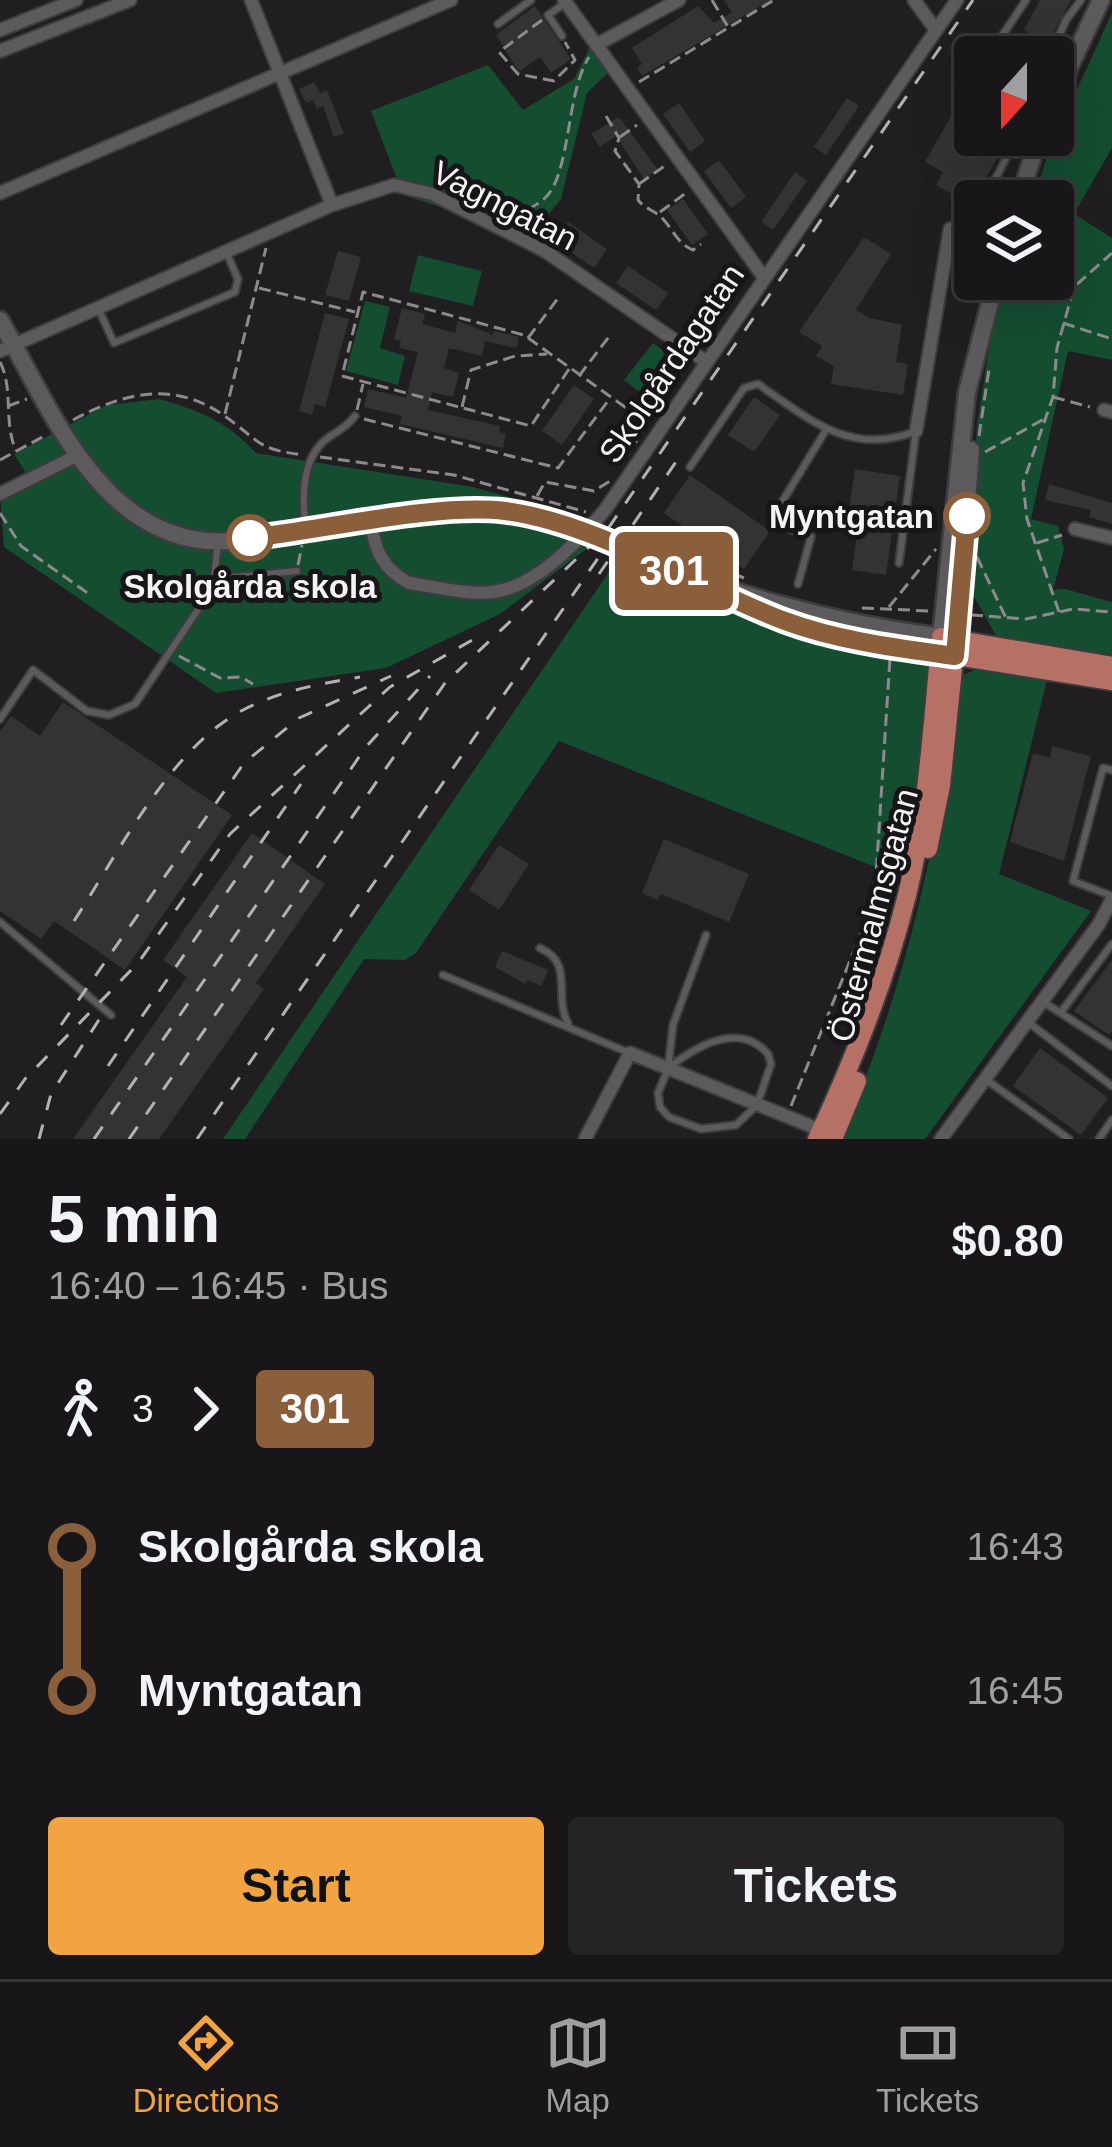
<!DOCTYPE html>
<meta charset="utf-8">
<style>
:root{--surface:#191619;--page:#262326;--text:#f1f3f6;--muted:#9f9fa2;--line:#373538;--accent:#f3a442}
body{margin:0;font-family:Helvetica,sans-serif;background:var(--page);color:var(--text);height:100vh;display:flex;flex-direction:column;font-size:45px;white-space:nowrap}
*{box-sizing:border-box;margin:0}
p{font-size:39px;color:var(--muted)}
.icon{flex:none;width:66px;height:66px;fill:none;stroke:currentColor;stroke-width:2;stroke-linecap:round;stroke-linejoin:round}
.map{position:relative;height:1139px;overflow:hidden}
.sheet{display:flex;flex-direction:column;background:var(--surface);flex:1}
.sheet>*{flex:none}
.badge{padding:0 24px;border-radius:9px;font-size:42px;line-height:78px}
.needle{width:78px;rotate:201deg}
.fabs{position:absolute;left:954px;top:36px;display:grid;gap:24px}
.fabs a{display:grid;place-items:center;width:120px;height:120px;border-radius:12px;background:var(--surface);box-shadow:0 12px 48px #0002,0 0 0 3px var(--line);font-size:60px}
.map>.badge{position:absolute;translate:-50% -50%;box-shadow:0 0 0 6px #fff}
.legs{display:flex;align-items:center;gap:18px;height:132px;padding:0 48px;font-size:39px}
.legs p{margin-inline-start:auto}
.overview{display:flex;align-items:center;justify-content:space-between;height:204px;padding:0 48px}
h1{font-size:66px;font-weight:800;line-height:90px}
.primary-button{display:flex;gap:24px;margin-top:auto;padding:24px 48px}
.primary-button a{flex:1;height:138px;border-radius:12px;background:var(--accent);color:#111;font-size:48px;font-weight:800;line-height:138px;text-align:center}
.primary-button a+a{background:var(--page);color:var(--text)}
ul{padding:0 48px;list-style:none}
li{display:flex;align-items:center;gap:42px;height:144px;font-size:45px}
li i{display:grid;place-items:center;width:18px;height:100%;margin:0 15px;background:currentColor}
li i::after{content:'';width:30px;height:30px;margin:-15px;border:9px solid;border-radius:50%;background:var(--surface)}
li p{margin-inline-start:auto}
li:first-child i{background:linear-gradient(#0000 50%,currentColor 0)}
li:last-child i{background:linear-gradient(currentColor 50%,#0000 0)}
.tab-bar{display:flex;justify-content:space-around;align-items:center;height:168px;border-top:3px solid var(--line);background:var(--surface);font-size:33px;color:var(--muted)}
.tab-bar a{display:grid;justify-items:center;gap:6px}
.tab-bar .selected{color:var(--accent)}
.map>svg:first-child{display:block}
.green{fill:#144d30}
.building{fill:#353235}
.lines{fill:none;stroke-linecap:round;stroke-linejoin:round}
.secondary-tunnel{stroke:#413e41;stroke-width:16;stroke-dasharray:16 8;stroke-linecap:butt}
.lane-casing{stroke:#3e3c3e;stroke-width:10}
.street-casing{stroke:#3e3c3e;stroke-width:16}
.secondary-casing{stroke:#3e3c3e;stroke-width:21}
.primary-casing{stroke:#3e3c3e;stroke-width:22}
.path{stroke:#8d8a8d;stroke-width:3;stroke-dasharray:12 6;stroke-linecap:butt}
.lane{stroke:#5d5a5d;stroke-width:6}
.street{stroke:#5d5a5d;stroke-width:12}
.secondary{stroke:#5d5a5d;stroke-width:16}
.primary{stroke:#b67167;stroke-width:18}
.rail{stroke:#b3b1b3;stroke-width:3;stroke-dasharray:15 15;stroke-linecap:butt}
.line-1-casing{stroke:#fff;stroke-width:27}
.line-1{stroke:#8b5e3c;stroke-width:18}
.stop-1-dot{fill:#fff;stroke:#8b5e3c;stroke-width:6}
.labels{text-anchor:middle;stroke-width:10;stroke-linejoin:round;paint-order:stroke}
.street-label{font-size:33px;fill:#f5f3f5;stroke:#171518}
.stop-label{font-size:33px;font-weight:bold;fill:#f5f3f5;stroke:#171518;text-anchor:end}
</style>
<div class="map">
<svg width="1112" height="1139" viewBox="0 0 1112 1139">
<rect width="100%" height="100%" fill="#211e21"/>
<g class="green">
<polygon points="1112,13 1112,148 1074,214 1112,238 1112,360 1068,351 1031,519 1058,526 1064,549 1053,590 1065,589 1112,602 1112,655 998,639 972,593 973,493 977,426 992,329 1007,279 1053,279 1053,201 1033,201 1050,148"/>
<polygon points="592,43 611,70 587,93 561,199 523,246 450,210 403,195 371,111 488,65 523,110 574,79"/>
<polygon points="418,255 482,271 473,306 409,291"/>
<polygon points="365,301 390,307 380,348 405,356 398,385 346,371"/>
<polygon points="653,343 678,362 649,399 624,380"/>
<path d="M159,399c40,11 69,23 97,54l217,34 114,32 14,10 -16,21 -85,64 -114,54 -170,25 -212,-146 -4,-51 30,-17 -16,-25 93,-49z"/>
<path d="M615,563c82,36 172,80 262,88 15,2 44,-1 51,16 8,20 -20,179 -25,211l-344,-137 -143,212 -11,7 -41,-1 -119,180h-22z"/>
<path d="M980,668l68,8 -49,198 92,37 -166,228h-85c68,-155 95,-288 119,-455l4,-9z"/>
</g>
<g class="building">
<polygon points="724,0 771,0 642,76 637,68 642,64 632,48 698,6 714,23 732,12"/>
<polygon points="1040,0 1071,0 1048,43 1024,30"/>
<polygon points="535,6 571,59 551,73 540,57 519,72 496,35"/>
<polygon points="975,74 975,135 1005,135 1006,143 971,205 936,185 943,172 925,162"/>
<polygon points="314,82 320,93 327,90 344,134 334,137 323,106 317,109 313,100 306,103 299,89"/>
<polygon points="847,98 859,106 826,155 814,147"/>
<polygon points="679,103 705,141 690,152 663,114"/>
<polygon points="619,117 658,170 644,179 616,136 600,147 591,134"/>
<polygon points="719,160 746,197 731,208 704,171"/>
<polygon points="795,172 807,181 773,230 761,222"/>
<polygon points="683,199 708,234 692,245 667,210"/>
<polygon points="568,222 607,249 594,268 555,241"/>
<polygon points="864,237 891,254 856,310 870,318 902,325 896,362 908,364 903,395 831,384 834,366 816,356 822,346 799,332"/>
<polygon points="338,251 361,257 349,301 325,295"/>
<polygon points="628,266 668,293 656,310 616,283"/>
<polygon points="730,268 741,276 708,325 696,317"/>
<polygon points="402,308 425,314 422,324 455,333 458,321 493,335 494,331 519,337 516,348 485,341 482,356 449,348 444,368 459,373 453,397 432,392 428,410 500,426 499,432 506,434 503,448 400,424 402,416 364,407 368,389 406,398 418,352 399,348 401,341 394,339"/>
<polygon points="325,313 349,319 325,407 315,404 312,415 299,411"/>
<polygon points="574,385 594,399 562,445 542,431"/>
<polygon points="754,397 780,415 754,452 728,435"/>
<polygon points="855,469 900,476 886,575 852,570 859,518 848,516"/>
<polygon points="690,475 770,531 744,569 664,513"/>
<polygon points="1049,484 1112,503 1112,524 1089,517 1091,510 1045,500"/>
<polygon points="63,702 232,815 125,970 54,921 41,939 0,911 0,732 11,716 40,736"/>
<polygon points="1052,746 1091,756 1064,861 1010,842 1033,753 1050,758"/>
<polygon points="252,833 325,884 256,983 264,989 159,1139 73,1139 187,977 163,960"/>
<polygon points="664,839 749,874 729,922 661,894 658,900 642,893"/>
<polygon points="499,845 529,864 499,910 469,890"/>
<polygon points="502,951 548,970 542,986 527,980 525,984 495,967"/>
<polygon points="1112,960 1112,1030 1109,1035 1074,1011"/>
<polygon points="1040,1048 1108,1098 1081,1135 1013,1086"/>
</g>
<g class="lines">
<polyline class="secondary-tunnel" points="574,531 622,551"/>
<g class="lane-casing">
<g id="lane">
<polyline points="498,24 531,0"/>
<polyline points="562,36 548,15 564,4"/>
<polyline points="1023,57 998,42 1026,0"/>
<polyline points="1050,57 1066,20 1081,0"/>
<polyline points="984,201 1018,135"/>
<polyline points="99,310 114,343 235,292 238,279 227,254"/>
<path d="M690,467l54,-79 14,-4c52,36 93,73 158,47"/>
<path d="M306,528c-4,-28 -5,-66 18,-87 10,-9 22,-12 31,-25"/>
<polyline points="899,563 916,431"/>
<polyline points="215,579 297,571"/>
<polyline points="798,584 811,537 781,526 779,507 826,430"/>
<polyline points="0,719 33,670 87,711 109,715 135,704 213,587 218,542"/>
<polyline points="1112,770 1103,768 1073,881 1112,896"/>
<polyline points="0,922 111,1015"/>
<path d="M540,948c35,15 13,49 28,75"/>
<polyline points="443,975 627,1052"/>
<polyline points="1045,1003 1112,1046"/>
<polyline points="1062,1011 1112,944"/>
<polyline points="1029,1023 1112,1086"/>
<path d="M671,1066c26,-20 69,-45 97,-12l3,10 -14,41 -21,20 -35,4 -32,-12 -9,-10 -2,-14 10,-24 5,-44 33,-90"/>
<polyline points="988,1081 1069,1139"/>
<polyline points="1099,1139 1112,1120"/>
</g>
</g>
<g class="street-casing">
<g id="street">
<polyline points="251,0 332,205"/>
<polyline points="564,0 763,276"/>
<polyline points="914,0 936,30"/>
<polyline points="0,30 76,0"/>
<polyline points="596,45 679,0"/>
<polyline points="0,51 130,0"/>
<polyline points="0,193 451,0"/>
<polyline points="0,351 332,205 394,185 432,194 545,251 705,361"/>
<polyline points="1104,410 1112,412"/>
<polyline points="916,431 950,229 975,235"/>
<polyline points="0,494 78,455"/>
<path d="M371,523c4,28 12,46 38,60 27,4 58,12 84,9 43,-5 85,-51 112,-82l352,-510"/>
<polyline points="1075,529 1112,538"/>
<polyline points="585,1139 630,1053 828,1133"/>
<polyline points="941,1139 1099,924 1112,899"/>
</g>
</g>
<g class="secondary-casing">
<g id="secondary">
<polyline points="1053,102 1101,0"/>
<polyline points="1018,201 1040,135"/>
<path d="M0,320c51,89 104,229 229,221 113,-12 235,-52 345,-10"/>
<path d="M622,551c111,43 201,70 319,86l26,-245 29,-113"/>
<polyline points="760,611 849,639 939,653"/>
<polyline points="956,639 971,450"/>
</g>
</g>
<g class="primary-casing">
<g id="primary">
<polyline points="944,654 1112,681"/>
<polyline points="928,849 941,786 956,639"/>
<path d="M817,1139c37,-79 69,-159 90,-244 21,-84 25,-171 34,-258l171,29"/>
<polyline points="833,1139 857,1081"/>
</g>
</g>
<g class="path">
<polyline points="712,0 728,27"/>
<polyline points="542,20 499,52 518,74 554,81 575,60 565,42"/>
<polyline points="639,82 774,0"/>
<path d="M606,116l13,22 -4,13 24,33 -1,16c8,10 17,10 25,19 11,12 15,25 30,31l8,-6"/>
<polyline points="1055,130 1063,111"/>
<polyline points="620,137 637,125"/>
<polyline points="1040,179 1043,201"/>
<polyline points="639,184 666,165"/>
<polyline points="660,212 686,193"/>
<path d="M513,219c10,-8 24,-13 33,-22 25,-26 20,-104 43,-140"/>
<polyline points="1053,246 1073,285"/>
<polyline points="259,288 355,312"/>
<polyline points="1063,323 1112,339"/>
<polyline points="528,338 559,297"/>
<path d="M0,362c14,28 3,59 16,89"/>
<polyline points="569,369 531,426 342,376 363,292 524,335 646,422"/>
<polyline points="579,376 611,334"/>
<polyline points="1053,397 1090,407"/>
<polyline points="8,406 27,399"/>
<polyline points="462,407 471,370 515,356 547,354"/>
<polyline points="357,410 363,384"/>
<polyline points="225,414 266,248"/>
<polyline points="364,419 558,468 608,401"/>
<path d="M73,420c50,-27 100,-40 150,-5 38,26 31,34 81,40"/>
<polyline points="979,436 989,369"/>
<polyline points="985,452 1044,419"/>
<polyline points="320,457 454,475 586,512"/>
<polyline points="0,460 46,435"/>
<polyline points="622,463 689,361"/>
<polyline points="537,496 545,482 594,491 610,481"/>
<polyline points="0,513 21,546 89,594"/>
<polyline points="635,532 744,578"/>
<polyline points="1037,543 1062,535"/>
<polyline points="977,557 1006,618"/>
<polyline points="298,565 302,545"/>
<polyline points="889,607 936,549"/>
<polyline points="862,608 930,611"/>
<polyline points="1059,612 1027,519 1023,483 1053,397 1057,348 1074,287 1112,253"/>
<polyline points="971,615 1026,619 1073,609 1112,612"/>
<polyline points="179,656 220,678 241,677 253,684"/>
<polyline points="791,1106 860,936 876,876 890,658"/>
</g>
<use href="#lane" class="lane"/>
<use href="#street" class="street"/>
<use href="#secondary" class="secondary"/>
<use href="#primary" class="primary"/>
<g class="rail">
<polyline points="599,574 680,456"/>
<path d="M74,921c44,-67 96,-173 169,-211 36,-19 76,-26 117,-33"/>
<polyline points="61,1025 244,763 299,718 391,676"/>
<polyline points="108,1066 301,784"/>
<polyline points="0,1114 25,1079 138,963 230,834 390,687 474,639"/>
<polyline points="39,1139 51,1094 104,1012"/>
<polyline points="94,1139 366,747 430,676"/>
<polyline points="129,1139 445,683 607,530 973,0"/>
<polyline points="197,1139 603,551"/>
</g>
</g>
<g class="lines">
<g class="line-1-casing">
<path id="line-1" d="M250,538c73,-8 186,-35 255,-27 93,12 192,77 280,110 54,20 113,27 170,35l12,-140"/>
</g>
<use href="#line-1" class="line-1"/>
</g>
<g class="stop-1-dot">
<circle cx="967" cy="516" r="21"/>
<circle cx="250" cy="538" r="21"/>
</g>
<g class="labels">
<g class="street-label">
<text transform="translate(505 205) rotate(27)" y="12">Vagngatan</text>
<text transform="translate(671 363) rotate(-56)" y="12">Skolgårdagatan</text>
<text transform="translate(873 915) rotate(-75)" y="12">Östermalmsgatan</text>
</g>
<g class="stop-label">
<text x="934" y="528">Myntgatan</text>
<text x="250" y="598" text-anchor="middle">Skolgårda skola</text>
</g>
</g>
</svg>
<div class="fabs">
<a><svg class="needle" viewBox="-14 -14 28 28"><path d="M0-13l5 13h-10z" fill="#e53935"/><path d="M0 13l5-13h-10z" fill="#9f9fa2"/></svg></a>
<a><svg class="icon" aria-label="layers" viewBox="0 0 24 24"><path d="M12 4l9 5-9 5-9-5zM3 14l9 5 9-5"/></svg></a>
</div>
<b class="badge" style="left:674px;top:571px;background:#8b5e3c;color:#fff">301</b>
</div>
<section class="sheet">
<div class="overview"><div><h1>5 min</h1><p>16:40 – 16:45 · Bus</p></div><b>$0.80</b></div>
<div class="legs"><svg class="icon" aria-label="walk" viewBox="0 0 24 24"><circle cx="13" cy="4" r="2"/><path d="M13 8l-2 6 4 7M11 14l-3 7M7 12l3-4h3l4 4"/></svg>3<svg class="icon" aria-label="forward" viewBox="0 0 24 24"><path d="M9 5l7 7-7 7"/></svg><b class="badge" style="background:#8b5e3c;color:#fff">301</b></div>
<ul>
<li><i style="color:#8b5e3c"></i><b>Skolgårda skola</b><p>16:43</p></li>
<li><i style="color:#8b5e3c"></i><b>Myntgatan</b><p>16:45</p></li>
</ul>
<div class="primary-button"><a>Start</a><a>Tickets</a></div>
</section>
<nav class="tab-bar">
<a class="selected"><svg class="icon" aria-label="directions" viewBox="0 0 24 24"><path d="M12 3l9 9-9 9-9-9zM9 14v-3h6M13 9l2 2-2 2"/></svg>Directions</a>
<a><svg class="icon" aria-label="map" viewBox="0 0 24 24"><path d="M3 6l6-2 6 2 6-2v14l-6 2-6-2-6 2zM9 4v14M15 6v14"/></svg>Map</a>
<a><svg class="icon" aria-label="tickets" viewBox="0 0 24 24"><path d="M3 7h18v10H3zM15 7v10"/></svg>Tickets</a>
</nav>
